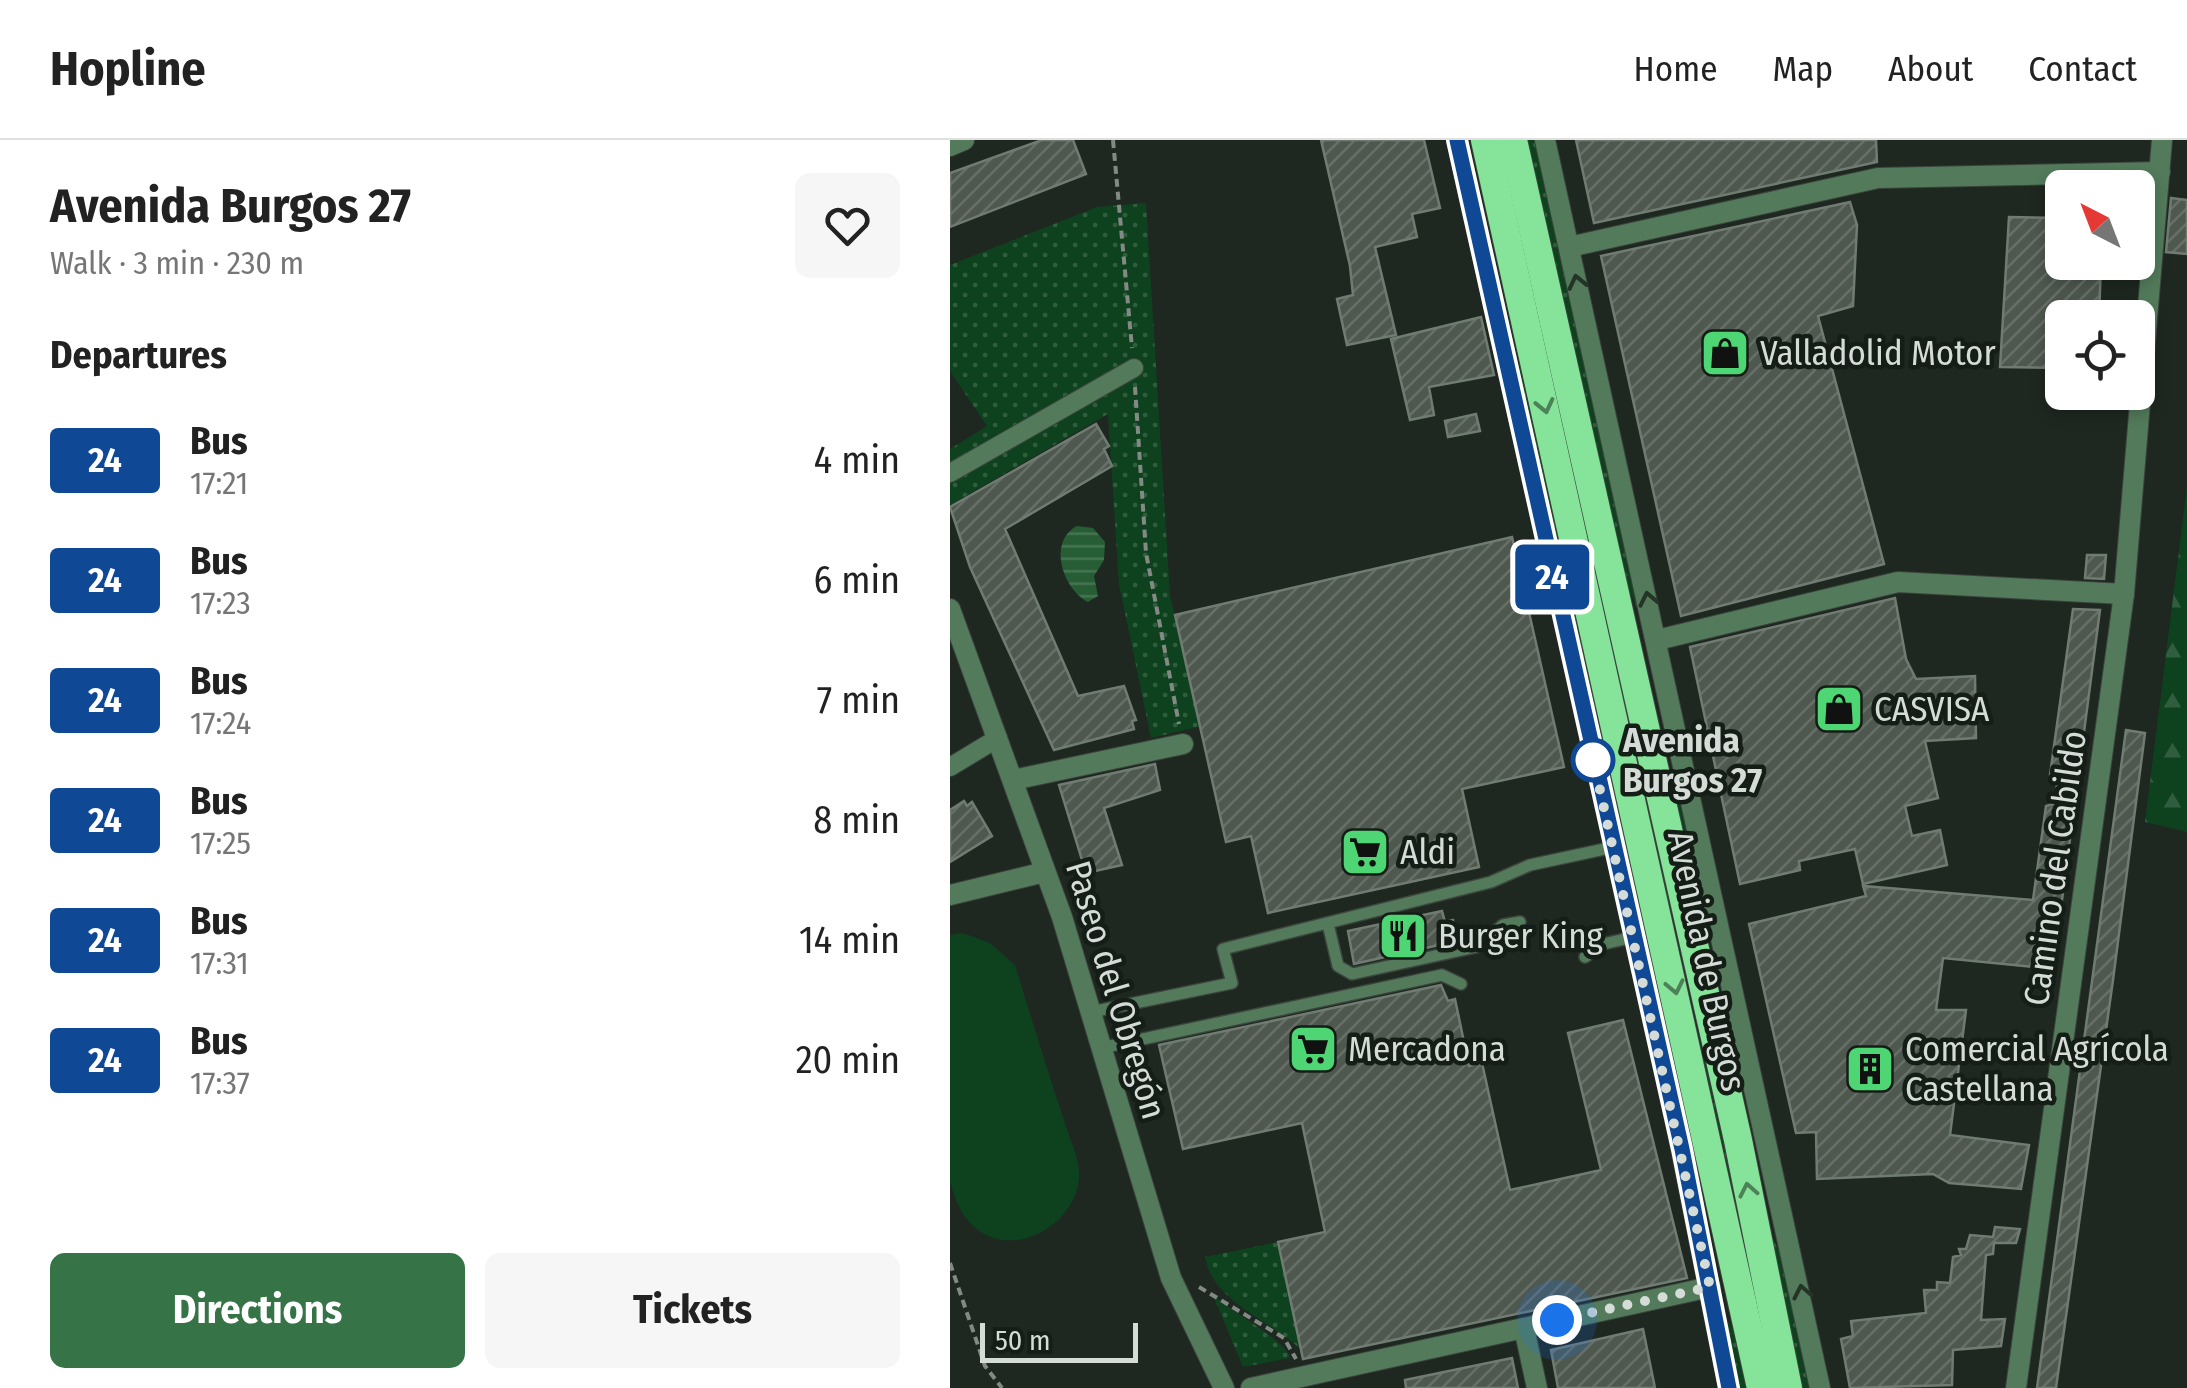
<!DOCTYPE html>
<meta charset="utf-8">
<style>
:root{--surface:#fff;--page:#f6f6f6;--text:#222;--muted:#767676;--line:#e0e0e0;--accent:#367347}
body{margin:0;font-family:"Fira Sans Condensed",sans-serif;background:var(--page);color:var(--text);height:100vh;display:flex;flex-direction:column;font-size:38px;white-space:nowrap}
*{box-sizing:border-box;margin:0}
p{font-size:32px;color:var(--muted)}
.icon{flex:none;width:55px;height:55px;fill:none;stroke:currentColor;stroke-width:2;stroke-linecap:round;stroke-linejoin:round}
.map{position:relative;flex:1;overflow:hidden}
.drawer{display:flex;flex-direction:column;background:var(--surface);width:950px}
.drawer>*{flex:none}
.badge{padding:0 20px;border-radius:8px;font-size:35px;line-height:65px}
.needle{width:65px;rotate:318deg}
.buttons{position:absolute;left:1095px;top:30px;display:grid;gap:20px}
.buttons a{display:grid;place-items:center;width:110px;height:110px;border-radius:15px;background:var(--surface);box-shadow:0 5px 15px #0003;font-size:50px}
.scale{position:absolute;left:30px;bottom:25px;width:158px;box-sizing:border-box;padding-left:10px;border:5px solid #d5dbd6;border-top:0;font-size:28px;line-height:35px;white-space:nowrap;color:#d5dbd6;-webkit-text-stroke:8px #151e16;paint-order:stroke}
.you{position:absolute;width:50px;height:50px;margin:-25px;border:8px solid #fff;border-radius:50%;background:#1a73e8;box-shadow:0 0 0 15px #1a73e833}
.map>.badge{position:absolute;translate:-50% -50%;box-shadow:0 0 0 5px #fff}
h2{padding:0 50px;font-size:38px;line-height:90px}
.round{display:grid;place-items:center;flex:none;width:105px;height:105px;border-radius:15px;background:var(--page)}
.summary{display:flex;align-items:center;justify-content:space-between;height:170px;padding:0 50px}
h1{font-size:48px;font-weight:700;line-height:75px}
.cta{display:flex;gap:20px;margin-top:auto;padding:20px 50px}
.cta a{flex:1;height:115px;border-radius:15px;background:var(--accent);color:#fff;font-size:40px;font-weight:700;line-height:115px;text-align:center}
.cta a+a{background:var(--page);color:var(--text)}
ul{padding:0;list-style:none}
li{display:flex;align-items:center;gap:30px;height:120px;padding:0 50px}
li div{flex:1}
li b{display:block;font-size:38px}
li em{font-style:normal}
li .badge{min-width:110px;font-weight:700;text-align:center}
header{display:flex;align-items:center;gap:60px;box-sizing:border-box;height:140px;padding:0 50px;background:var(--surface);border-bottom:2px solid var(--line)}
header strong{font-size:48px}
nav{display:flex;gap:55px;margin-inline-start:auto;font-size:35px}
main{display:flex;flex:1;min-height:0}
.map>svg:first-child{display:block}
.grass{fill:url(#grass-dots)}
.forest{fill:url(#forest-firs)}
.pitch{fill:#0e421e}
.water{fill:url(#water-rules)}
.building{fill:url(#building-hatch);stroke:#707b72;stroke-width:2.5}
.lines{fill:none;stroke-linecap:round;stroke-linejoin:round}
.service-casing{stroke:#3b443d;stroke-width:14}
.pedestrian-casing{stroke:#3b443d;stroke-width:20}
.minor-casing{stroke:#3b443d;stroke-width:22}
.tertiary-casing{stroke:#3b443d;stroke-width:22}
.trunk-casing{stroke:#3b443d;stroke-width:30}
.path{stroke:#838a84;stroke-width:4;stroke-dasharray:8 5;stroke-linecap:butt}
.service{stroke:#537b5b;stroke-width:11}
.pedestrian{stroke:#537b5b;stroke-width:18}
.minor{stroke:#537b5b;stroke-width:20}
.tertiary{stroke:#537b5b;stroke-width:20}
.trunk{stroke:#85e49a;stroke-width:28}
.oneway{stroke:#243527}
.oneway2{stroke:#4d8158}
.line-casing{stroke:#fff;stroke-width:22}
.line{stroke:#0f4895;stroke-width:15}
.walk{stroke:#d5dbd6;stroke-width:10;stroke-dasharray:0 18}
.stop-dot{fill:#fff;stroke:#0f4895;stroke-width:5}
.labels{text-anchor:middle;stroke-width:9;stroke-linejoin:round;paint-order:stroke}
.poi-label{font-size:35px;fill:#d5dbd6;stroke:#151e16;text-anchor:start}
.stop-label{font-size:35px;font-weight:bold;fill:#d5dbd6;stroke:#151e16;text-anchor:start}
.street-label{font-size:35px;fill:#d5dbd6;stroke:#151e16}
</style>
<header>
<strong>Hopline</strong>
<nav><a>Home</a><a>Map</a><a>About</a><a>Contact</a></nav>
</header>
<main>
<section class="drawer">
<div class="summary"><div><h1>Avenida Burgos 27</h1><p>Walk · 3 min · 230 m</p></div><a class="round"><svg class="icon" aria-label="heart" viewBox="0 0 24 24"><path d="M12 20l-8-8c-3-5 5-10 8-4 3-6 11-1 8 4z"/></svg></a></div>
<h2>Departures</h2>
<ul>
<li><span class="badge" style="background:#0f4895;color:#fff">24</span><div><b>Bus</b><p>17:21</p></div><em>4 min</em></li>
<li><span class="badge" style="background:#0f4895;color:#fff">24</span><div><b>Bus</b><p>17:23</p></div><em>6 min</em></li>
<li><span class="badge" style="background:#0f4895;color:#fff">24</span><div><b>Bus</b><p>17:24</p></div><em>7 min</em></li>
<li><span class="badge" style="background:#0f4895;color:#fff">24</span><div><b>Bus</b><p>17:25</p></div><em>8 min</em></li>
<li><span class="badge" style="background:#0f4895;color:#fff">24</span><div><b>Bus</b><p>17:31</p></div><em>14 min</em></li>
<li><span class="badge" style="background:#0f4895;color:#fff">24</span><div><b>Bus</b><p>17:37</p></div><em>20 min</em></li>
</ul>
<div class="cta"><a>Directions</a><a>Tickets</a></div>
</section>
<div class="map">
<svg width="1237" height="1248" viewBox="0 0 1237 1248">
<defs>
<pattern id="grass-dots" width="8" height="8" patternUnits="userSpaceOnUse" patternTransform="scale(2.5)"><rect width="8" height="8" fill="#0e421e"/><path d="M2 2h.1M6 6h.1" fill="none" stroke="#305d3e" stroke-width="1.8" stroke-linecap="round"/></pattern>
<pattern id="forest-firs" width="22" height="20" patternUnits="userSpaceOnUse" patternTransform="scale(2.5)"><rect width="22" height="20" fill="#0e421e"/><path d="M5 1l3.5 6h-7zM16 11l3.5 6h-7z" fill="#305d3e"/></pattern>
<pattern id="water-rules" width="6" height="5" patternUnits="userSpaceOnUse" patternTransform="scale(2.5)"><rect width="6" height="5" fill="#275d35"/><path d="M0 2.5h6" fill="none" stroke="#457452"/></pattern>
<pattern id="building-hatch" width="6" height="6" patternUnits="userSpaceOnUse" patternTransform="scale(2.5)"><rect width="6" height="6" fill="#4e584f"/><path d="M-1 1l2-2M0 6l6-6M5 7l2-2" fill="none" stroke="#676f68"/></pattern>
</defs>
<rect width="100%" height="100%" fill="#1e2720"/>
<g class="grass">
<polygon points="547,0 553,0 725,765 718,766"/>
<polygon points="578,0 586,0 694,485 673,435"/>
<polygon points="196,63 220,456 252,586 201,598 169,444 158,274 0,365 0,309 37,286 0,231 0,125 147,67"/>
<polygon points="571,212 660,614 627,515 569,249"/>
<path d="M720,641c18,40 30,79 29,124z"/>
<polygon points="757,917 827,1248 821,1248 750,920"/>
<polygon points="818,1087 838,1132 862,1248 849,1248"/>
<path d="M328,1102l23,108c-32,-31 -87,-47 -96,-93z"/>
<path d="M263,1155c17,16 74,46 77,63l-47,9z"/>
<polygon points="773,1173 792,1205 800,1248 788,1248"/>
</g>
<polygon class="forest" points="1237,347 1237,692 1195,682"/>
<path class="pitch" d="M13,793l27,10 25,22c16,52 32,104 49,155 5,18 17,41 15,59 -5,49 -71,84 -109,44 -11,-12 -15,-26 -20,-41v-247z"/>
<path class="water" d="M127,386l16,2 12,14 -1,18 -10,16 4,20 -10,6c-25,-13 -41,-60 -11,-76z"/>
<g class="building">
<polygon points="92,0 123,0 136,34 0,87 0,33"/>
<polygon points="371,0 474,0 490,68 462,74 467,97 425,107 446,195 397,205 387,159 403,155 400,126"/>
<polygon points="626,0 926,0 927,22 644,83"/>
<polygon points="1221,58 1237,60 1237,114 1216,112"/>
<polygon points="900,62 907,85 903,166 868,176 934,424 731,476 651,116"/>
<polygon points="1059,77 1112,78 1112,122 1151,122 1149,178 1112,178 1112,228 1050,227"/>
<polygon points="531,177 544,235 479,247 484,275 460,280 441,199"/>
<polygon points="526,274 530,291 498,297 495,281"/>
<polygon points="146,284 159,306 154,309 162,326 55,389 128,556 174,546 186,580 182,581 184,589 104,610 20,427 0,367"/>
<polygon points="562,397 614,627 512,649 529,727 318,773 301,696 276,702 225,475"/>
<polygon points="1137,415 1156,415 1154,439 1135,438"/>
<polygon points="945,458 956,519 966,539 1025,536 1026,598 975,601 988,658 955,666 962,696 990,690 997,725 913,744 905,709 849,721 850,730 790,744 740,507"/>
<polygon points="1123,469 1150,470 1103,829 993,818 986,870 1016,870 1000,995 1079,1005 1071,1049 999,1043 983,1034 867,1039 866,992 846,993 799,784 916,756 913,746 1083,760 1096,666 1110,662 1104,634 1100,635"/>
<polygon points="1176,590 1195,593 1163,840 1106,1248 1087,1248"/>
<polygon points="205,624 210,650 154,668 172,725 136,733 109,645"/>
<polygon points="14,661 17,666 22,662 42,696 0,722 0,670"/>
<polygon points="492,771 495,782 503,780 507,801 404,824 398,791"/>
<polygon points="491,845 498,861 505,859 519,926 532,923 560,1050 651,1030 618,893 673,880 737,1138 353,1219 328,1102 375,1092 352,983 233,1009 209,905"/>
<polygon points="1045,1087 1070,1089 1066,1103 1044,1103 1043,1114 1036,1115 1031,1180 1055,1179 1051,1206 1003,1210 1002,1245 900,1248 891,1199 903,1196 901,1181 976,1173 974,1150 987,1150 987,1142 1000,1143 1003,1117 1011,1115 1009,1109 1016,1109 1020,1095 1043,1097"/>
<polygon points="693,1189 705,1248 608,1248 601,1210"/>
<polygon points="562,1218 568,1248 456,1248 455,1240"/>
</g>
<g class="lines">
<g class="service-casing">
<g id="service">
<polyline points="378,784 388,826 402,834 526,807 553,785 570,782"/>
<polyline points="635,817 653,804 684,797"/>
<polyline points="141,872 282,843 273,809 541,742 580,725 664,707"/>
<polyline points="151,908 492,835 511,844"/>
</g>
</g>
<g class="pedestrian-casing">
<g id="pedestrian">
<polyline points="0,333 184,228"/>
<polyline points="0,627 48,598"/>
</g>
</g>
<g class="minor-casing">
<g id="minor">
<polyline points="507,0 726,983 779,1248"/>
<polyline points="595,0 870,1248"/>
<polyline points="0,6 14,0"/>
<polyline points="619,107 928,38 1210,32"/>
<polyline points="707,500 948,442 1174,454"/>
<polyline points="63,640 233,604"/>
<polyline points="0,755 95,732"/>
<polyline points="574,1188 587,1248"/>
<polyline points="301,1248 760,1147"/>
<polyline points="1066,1248 1174,454 1212,0"/>
</g>
</g>
<g class="tertiary-casing">
<polyline id="tertiary" points="0,469 112,777 221,1138 274,1248"/>
</g>
<g class="trunk-casing">
<g id="trunk">
<polyline points="535,0 811,1248"/>
<polyline points="563,0 788,1000 838,1248"/>
</g>
</g>
<g class="path">
<polyline points="163,0 182,208"/>
<polyline points="185,247 196,413 229,584"/>
<polyline points="0,1123 35,1226 52,1248"/>
<polyline points="249,1147 334,1198 346,1219"/>
</g>
<use href="#service" class="service"/>
<use href="#pedestrian" class="pedestrian"/>
<use href="#minor" class="minor"/>
<use href="#tertiary" class="tertiary"/>
<use href="#trunk" class="trunk"/>
</g>
<defs><path id="oneway-chevron" d="M-2-3.5L2.5 0L-2 3.5" fill="none" stroke-width="1.6" stroke-linecap="round" stroke-linejoin="round" transform="scale(2.5)"/></defs>
<g class="oneway">
<use href="#oneway-chevron" transform="translate(627 142) rotate(-103)"/>
<use href="#oneway-chevron" transform="translate(698 459) rotate(-102)"/>
<use href="#oneway-chevron" transform="translate(852 1152) rotate(-101)"/>
</g>
<g class="oneway2">
<use href="#oneway-chevron" transform="translate(595 266) rotate(77)"/>
<use href="#oneway-chevron" transform="translate(725 847) rotate(78)"/>
<use href="#oneway-chevron" transform="translate(798 1050) rotate(-101)"/>
</g>
<g class="lines">
<g class="line-casing">
<polyline id="line" points="507,0 732,1009 779,1248"/>
</g>
<use href="#line" class="line"/>
<polyline class="walk" points="607,1180 760,1147 642,614 643,620"/>
</g>
<defs>
<g id="shop-square" transform="scale(2.5)"><rect x="-9" y="-9" width="18" height="18" rx="4" fill="#4ed675" stroke="#151e16"/><path d="M-5-2.5h2.3a2.7 3.5 0 0 1 5.4 0H5L5.5 6h-11ZM-1.5-2.5h3a1.5 2.3 0 0 0-3 0Z" fill="#111"/></g>
<g id="supermarket-square" transform="scale(2.5)"><rect x="-9" y="-9" width="18" height="18" rx="4" fill="#4ed675" stroke="#151e16"/><path d="M-6-5.5h2.5l.6 2H6L4.5 2H-2.5L-4.4-4H-6ZM-1.5 3.2a1.3 1.3 0 1 0 .1 0ZM3 3.2a1.3 1.3 0 1 0 .1 0Z" fill="#111"/></g>
<g id="restaurant-square" transform="scale(2.5)"><rect x="-9" y="-9" width="18" height="18" rx="4" fill="#4ed675" stroke="#151e16"/><path d="M-5-6h1v4h1v-4h1v4h1v-4h1v5L-1.5 .5V6h-2V.5L-5-1ZM5-6V6H3V1.5H1.5Q1.5-4 5-6Z" fill="#111"/></g>
<g id="building-square" transform="scale(2.5)"><rect x="-9" y="-9" width="18" height="18" rx="4" fill="#4ed675" stroke="#151e16"/><path d="M-4-6H4V6H1V3H-1V6H-4ZM-2.5-4.3h1.7v1.8h-1.7ZM.8-4.3h1.7v1.8H.8ZM-2.5-1h1.7V.8h-1.7ZM.8-1h1.7V.8H.8Z" fill="#111"/></g>
</defs>
<g fill-rule="evenodd">
<use href="#shop-square" x="775" y="213"/>
<use href="#shop-square" x="889" y="569"/>
<use href="#supermarket-square" x="415" y="712"/>
<use href="#restaurant-square" x="453" y="796"/>
<use href="#supermarket-square" x="363" y="909"/>
<use href="#building-square" x="920" y="929"/>
</g>
<circle class="stop-dot" cx="643" cy="620" r="20"/>
<g class="labels">
<g class="poi-label">
<text x="810" y="225">Valladolid Motor</text>
<text x="924" y="581">CASVISA</text>
<text x="450" y="724">Aldi</text>
<text x="488" y="808">Burger King</text>
<text x="398" y="921">Mercadona</text>
<text x="955" y="921">Comercial Agrícola<tspan x="955" dy="40">Castellana</tspan></text>
</g>
<g class="stop-label">
<text x="673" y="612">Avenida<tspan x="673" dy="40">Burgos 27</tspan></text>
</g>
<g class="street-label">
<text transform="translate(1105 728) rotate(-82)" y="12">Camino del Cabildo</text>
<text transform="translate(757 821) rotate(78)" y="12">Avenida de Burgos</text>
<text transform="translate(166 850) rotate(73)" y="12">Paseo del Obregón</text>
</g>
</g>
</svg>
<div class="buttons">
<a><svg class="needle" viewBox="-14 -14 28 28"><path d="M0-13l5 13h-10z" fill="#e53935"/><path d="M0 13l5-13h-10z" fill="#767676"/></svg></a>
<a><svg class="icon" aria-label="locate" viewBox="0 0 24 24"><circle cx="12" cy="12" r="6"/><path d="M12 2v4M12 18v4M2 12h4M18 12h4"/></svg></a>
</div>
<div class="scale">50 m</div>
<div class="you" style="left:607px;top:1180px"></div>
<b class="badge" style="left:602px;top:437px;background:#0f4895;color:#fff">24</b>
</div>
</main>
